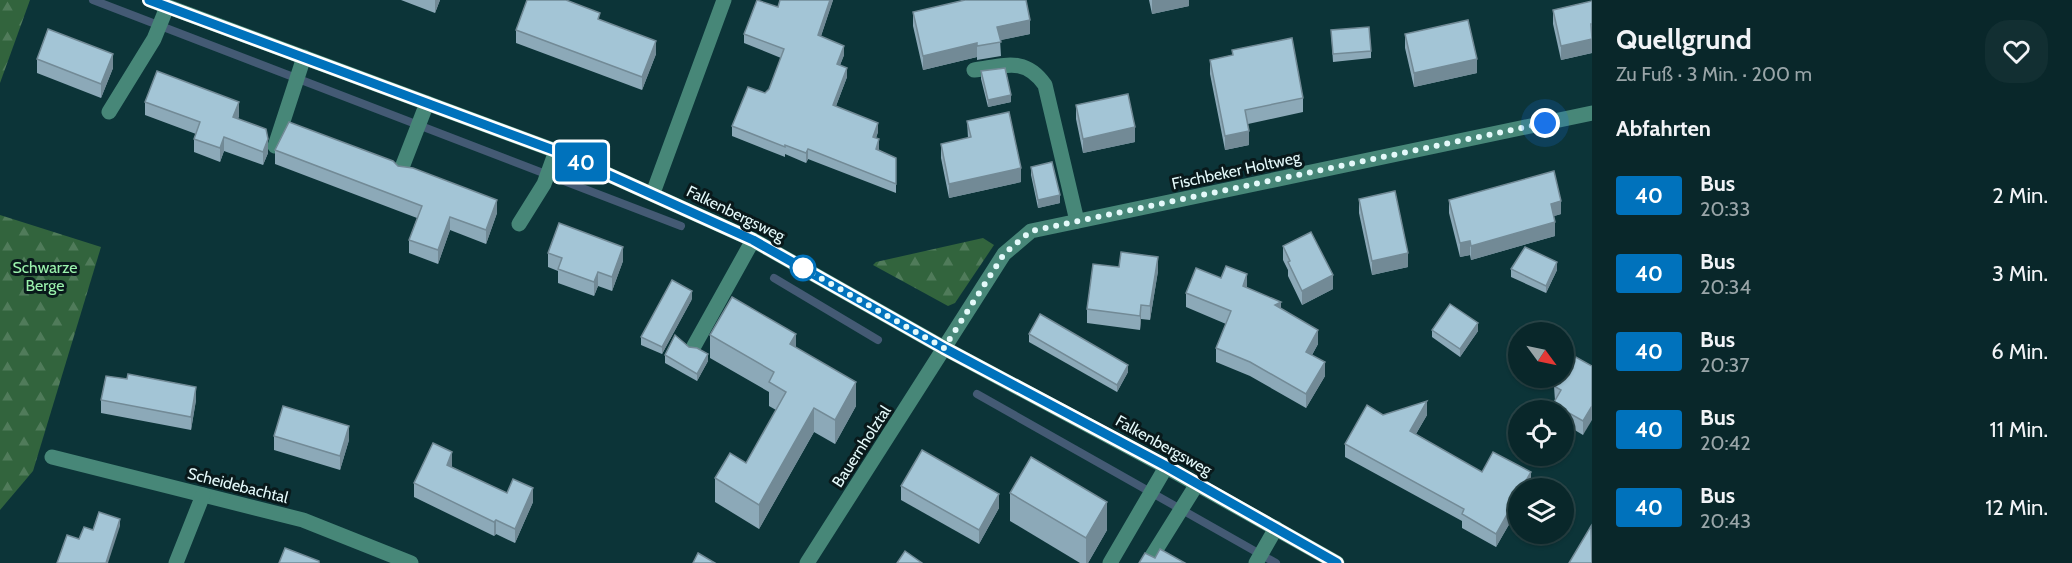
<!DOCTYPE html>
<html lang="de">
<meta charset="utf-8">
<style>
:root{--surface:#09272a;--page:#122f32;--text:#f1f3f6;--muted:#99a5a8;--line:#294447}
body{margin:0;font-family:Cabin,sans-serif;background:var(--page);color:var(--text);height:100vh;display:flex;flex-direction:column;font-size:22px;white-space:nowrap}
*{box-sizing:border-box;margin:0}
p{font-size:20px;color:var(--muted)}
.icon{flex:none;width:33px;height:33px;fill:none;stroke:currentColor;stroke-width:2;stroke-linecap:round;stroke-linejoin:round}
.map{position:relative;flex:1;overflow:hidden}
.side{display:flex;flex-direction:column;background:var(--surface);width:480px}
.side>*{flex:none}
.badge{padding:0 12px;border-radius:4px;font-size:21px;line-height:39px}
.needle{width:39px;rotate:123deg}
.tools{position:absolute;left:1508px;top:322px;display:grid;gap:12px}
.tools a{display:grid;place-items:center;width:66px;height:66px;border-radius:50%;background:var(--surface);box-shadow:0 2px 4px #0004,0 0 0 2px var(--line);font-size:30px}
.you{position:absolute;width:30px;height:30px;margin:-15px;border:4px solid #fff;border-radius:50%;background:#1a73e8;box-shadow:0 0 0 9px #1a73e833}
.map>.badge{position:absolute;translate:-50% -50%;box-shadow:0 0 0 3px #fff}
h2{padding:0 24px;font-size:22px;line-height:54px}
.round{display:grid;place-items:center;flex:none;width:63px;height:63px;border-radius:24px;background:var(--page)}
.head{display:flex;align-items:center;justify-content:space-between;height:102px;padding:0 24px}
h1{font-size:28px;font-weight:800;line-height:45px}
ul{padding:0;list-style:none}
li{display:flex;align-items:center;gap:18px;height:78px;padding:0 24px}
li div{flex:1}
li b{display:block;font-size:22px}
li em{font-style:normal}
li .badge{min-width:66px;font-weight:700;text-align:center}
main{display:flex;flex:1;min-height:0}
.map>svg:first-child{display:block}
.forest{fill:url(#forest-firs)}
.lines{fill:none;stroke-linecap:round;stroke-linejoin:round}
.stream{stroke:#445a74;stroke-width:8}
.minor{stroke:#478778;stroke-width:15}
.wall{fill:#8ca9b8}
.shaded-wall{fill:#728a96}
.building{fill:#a3c5d6;stroke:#728a96;stroke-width:1.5}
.line-casing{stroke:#fff;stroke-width:14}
.line{stroke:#0072bc;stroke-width:9}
.walk{stroke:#e4f9fa;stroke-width:6;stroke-dasharray:0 10.8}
.stop-dot{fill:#fff;stroke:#0072bc;stroke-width:3}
.labels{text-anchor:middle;stroke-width:6;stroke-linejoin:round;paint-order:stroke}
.street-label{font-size:16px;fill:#e4f9fa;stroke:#09191b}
.park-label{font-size:16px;fill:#9bf3ad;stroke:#09191b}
</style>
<main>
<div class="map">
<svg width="1592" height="563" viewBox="0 0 1592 563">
<defs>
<pattern id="forest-firs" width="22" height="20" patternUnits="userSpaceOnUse" patternTransform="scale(1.5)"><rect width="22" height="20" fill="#32643d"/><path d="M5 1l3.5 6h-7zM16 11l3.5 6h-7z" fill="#507b5a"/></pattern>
</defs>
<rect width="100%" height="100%" fill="#0c3438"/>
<g class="forest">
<polygon points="0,0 30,0 0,83"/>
<polygon points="0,215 101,247 33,471 0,510"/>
<polygon points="983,238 994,245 955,303 948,306 873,265 876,262"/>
</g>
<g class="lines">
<g class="stream">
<polyline points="93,0 681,226"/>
<polyline points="774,278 878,340"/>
<polyline points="977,394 1276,563"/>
</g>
<g class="minor">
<polyline points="150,0 556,151 753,240 944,348 1166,467 1337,563"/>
<path d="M974,70c30,-4 51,-14 71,15l32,136"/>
<polyline points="109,112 154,39 167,7"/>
<polyline points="275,146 304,57"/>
<polyline points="401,170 427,103"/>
<polyline points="653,193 724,0"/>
<polyline points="519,224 544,184 556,151"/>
<polyline points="694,346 753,240"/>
<polyline points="52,457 303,520 411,563"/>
<polyline points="1152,556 1197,484"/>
<polyline points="176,563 203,495"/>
<polyline points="807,563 1004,254 1031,231 1592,113"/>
<polyline points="1110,563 1166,467"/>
<polyline points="1256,563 1276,528"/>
</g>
</g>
<g class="wall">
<polygon points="401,0 440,0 435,13"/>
<polygon points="780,0 833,0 821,36 844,55 840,65 847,77 836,106 878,132 876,138 879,149 879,150 896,158 896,193 808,159 806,163 785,154 785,157 732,136 732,126 769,89 781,58 744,43 744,34 778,7"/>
<polygon points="1149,0 1189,0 1189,6 1152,14"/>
<polygon points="1592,1 1592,53 1561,60 1553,24 1553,10"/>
<polygon points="913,12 1030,34 1000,40 1001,56 977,60 977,57 923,70 913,26"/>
<polygon points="516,30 656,54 642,90 516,43"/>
<polygon points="1331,30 1371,51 1371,58 1333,62"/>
<polygon points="1405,34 1477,73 1414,87 1405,48"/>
<polygon points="1232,50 1303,98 1303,112 1248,124 1249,145 1225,150 1210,74 1210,60 1232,55"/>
<polygon points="37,59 113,68 101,98 37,73"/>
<polygon points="981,71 1011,102 988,107 981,79"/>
<polygon points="145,102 239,116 238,119 268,153 263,165 224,151 220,162 194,152 194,139 196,134 145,115"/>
<polygon points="1076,105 1135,142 1083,153 1076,119"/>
<polygon points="967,121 1021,182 949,198 941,158 941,144 968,138"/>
<polygon points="275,150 398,166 497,213 486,244 450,230 438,264 409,253 409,240 417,218 275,164"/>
<polygon points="1031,167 1060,203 1038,208 1031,175"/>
<polygon points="1359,199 1408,267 1372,275 1359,213"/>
<polygon points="1449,200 1561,214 1554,216 1555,236 1471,260 1470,255 1460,257 1449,213"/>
<polygon points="1283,246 1333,289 1302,305 1288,276 1288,270 1283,260"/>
<polygon points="548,253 623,261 612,291 598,286 594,296 558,283 558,271 548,267"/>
<polygon points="1511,269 1557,270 1546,293 1511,277"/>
<polygon points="1158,271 1150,320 1141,319 1140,330 1087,323 1087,309"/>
<polygon points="1247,288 1281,309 1318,344 1312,355 1325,376 1306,408 1250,376 1216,362 1216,348 1226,324 1186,307 1186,293"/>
<polygon points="692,299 662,354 641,345 641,337"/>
<polygon points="1432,330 1478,331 1460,357 1432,337"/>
<polygon points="1029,334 1128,372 1117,392 1029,342"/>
<polygon points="710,335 796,348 856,406 835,444 814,432 759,529 715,502 715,478 746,463 776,410 769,406 769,392 710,358"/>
<polygon points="689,347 708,361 697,381 665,363 665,355"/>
<polygon points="1592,366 1583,435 1563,423 1563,411 1553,411 1553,404 1555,401 1554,386"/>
<polygon points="101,400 196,400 191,430 101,413"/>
<polygon points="1383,415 1427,415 1416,434 1482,472 1531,486 1496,547 1462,528 1462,521 1345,457 1345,444"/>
<polygon points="274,436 349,440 340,470 274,450"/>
<polygon points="452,466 452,467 507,493 533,502 515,543 496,534 494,536 414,497 414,483"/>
<polygon points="901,486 999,508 979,544 901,500"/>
<polygon points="1010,493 1107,530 1088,563 1080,563 1010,521"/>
</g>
<g class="shaded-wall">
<polygon points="435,0 440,0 435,13"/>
<polygon points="830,0 833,0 818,45 818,35"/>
<polygon points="1152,0 1189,0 1189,6 1152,14"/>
<polygon points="1030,20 1030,34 997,41 997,27"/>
<polygon points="1592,39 1592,53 1561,60 1561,46"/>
<polygon points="656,41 656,54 642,90 642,77"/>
<polygon points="977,43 977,57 923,70 923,56"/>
<polygon points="844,46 844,55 837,73 837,64"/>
<polygon points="113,54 113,68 101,98 101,84"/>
<polygon points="1477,59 1477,73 1414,87 1414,73"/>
<polygon points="847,68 847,77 833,114 833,105"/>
<polygon points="1011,95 1011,102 988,107 988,100"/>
<polygon points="239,102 239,116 233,130 233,117"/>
<polygon points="878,123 878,132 873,146 873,137"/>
<polygon points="1135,127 1135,142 1083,153 1083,139"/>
<polygon points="1249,131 1249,145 1225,150 1225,136"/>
<polygon points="224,137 224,151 220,162 220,148"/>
<polygon points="268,139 268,153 263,165 263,152"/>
<polygon points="879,139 879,149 876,159 876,149"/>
<polygon points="808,149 808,159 806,163 806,153"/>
<polygon points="1021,168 1021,182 949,198 949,184"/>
<polygon points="1060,195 1060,203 1038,208 1038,200"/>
<polygon points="497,200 497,213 486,244 486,230"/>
<polygon points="1561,201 1561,214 1551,217 1551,204"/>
<polygon points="450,217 450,230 438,264 438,250"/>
<polygon points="1555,222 1555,236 1471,260 1471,246"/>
<polygon points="1470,241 1470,255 1460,257 1460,243"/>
<polygon points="623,247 623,261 612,291 612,277"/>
<polygon points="1408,253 1408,267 1372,275 1372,261"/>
<polygon points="1158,257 1158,271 1150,320 1150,306"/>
<polygon points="1557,262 1557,270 1546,293 1546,286"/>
<polygon points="598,272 598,286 594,296 594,282"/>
<polygon points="1247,274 1247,289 1243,286"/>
<polygon points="1333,275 1333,289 1302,305 1302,291"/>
<polygon points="692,291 692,299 662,354 662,347"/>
<polygon points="1281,302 1281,316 1275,305"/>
<polygon points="1141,305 1141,319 1140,330 1140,316"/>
<polygon points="1478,323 1478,331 1460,357 1460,349"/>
<polygon points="1318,330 1318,344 1306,366 1306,352"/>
<polygon points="796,334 796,357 790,344"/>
<polygon points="708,354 708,361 697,381 697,374"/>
<polygon points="1325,362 1325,376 1306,408 1306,394"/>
<polygon points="1128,365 1128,372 1117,392 1117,385"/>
<polygon points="856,382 856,406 835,444 835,420"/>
<polygon points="196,387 196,400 191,430 191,417"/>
<polygon points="1427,401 1427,415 1410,444 1410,431"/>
<polygon points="1592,406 1592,420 1583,435 1583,421"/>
<polygon points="814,408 814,432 759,529 759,505"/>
<polygon points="349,426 349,440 340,470 340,456"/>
<polygon points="452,452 452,466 447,479 447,465"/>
<polygon points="1531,472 1531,486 1529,489 1521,489"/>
<polygon points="533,488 533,502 515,543 515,529"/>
<polygon points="999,494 999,508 979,544 979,530"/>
<polygon points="1518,495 1518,509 1496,547 1496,534"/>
<polygon points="1107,502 1107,530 1088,563 1086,563 1086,538"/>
<polygon points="120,519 120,526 108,563 106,563"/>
<polygon points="496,520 496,534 494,536 494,522"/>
</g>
<g class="building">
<polygon points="527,0 566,0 600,13 598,19 656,41 642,77 516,30"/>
<polygon points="757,0 778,7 780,0 830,0 818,35 844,46 837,64 847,68 833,105 878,123 873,137 879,139 876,149 896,158 896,184 808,149 806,153 785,145 785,147 732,126 748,87 765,93 769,89 784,49 744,34"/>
<polygon points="965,0 1026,0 1030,20 997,27 1001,42 977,46 977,43 923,56 913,12"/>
<polygon points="1592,1 1592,24 1591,24 1592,39 1561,46 1553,10"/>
<polygon points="1468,20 1477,59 1414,73 1405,34"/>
<polygon points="1369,27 1371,51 1333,54 1331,30"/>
<polygon points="48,29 113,54 101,84 37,59"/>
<polygon points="1292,38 1303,98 1245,110 1249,131 1225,136 1210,60 1233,55 1232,50"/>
<polygon points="1005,68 1011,95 988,100 981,71"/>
<polygon points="157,71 239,102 233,117 266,129 268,139 263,152 224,137 220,148 194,139 200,122 145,102"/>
<polygon points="1128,94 1135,127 1083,139 1076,105"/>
<polygon points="1009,112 1021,168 949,184 941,144 971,137 967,121"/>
<polygon points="289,122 393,161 398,166 413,168 497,200 486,230 450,217 438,250 409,240 422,206 275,150"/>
<polygon points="1052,162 1060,195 1038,200 1031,167"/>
<polygon points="1554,171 1561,201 1551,204 1555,222 1471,246 1470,241 1460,243 1449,200"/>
<polygon points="1395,191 1408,253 1372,261 1359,199"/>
<polygon points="559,223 623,247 612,277 598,272 594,282 558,269 562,258 548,253"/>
<polygon points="1311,232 1333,275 1302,291 1288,262 1290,261 1283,246"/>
<polygon points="1525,247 1557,262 1546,286 1511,269"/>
<polygon points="1121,252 1158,257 1150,306 1141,305 1140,316 1087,309 1093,264 1119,267"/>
<polygon points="1226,266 1247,274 1243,286 1281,302 1275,305 1318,330 1306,352 1325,362 1306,394 1250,362 1216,348 1231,311 1186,293 1196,268 1221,278"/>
<polygon points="672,280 692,291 662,347 641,337"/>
<polygon points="732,297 796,334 790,344 856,382 835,420 814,408 759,505 715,478 730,453 746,463 786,392 769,382 774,372 710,335"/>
<polygon points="1450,304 1478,323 1460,349 1432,330"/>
<polygon points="1040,314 1128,365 1117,385 1029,334"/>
<polygon points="675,335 689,347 697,348 708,354 697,374 665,355"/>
<polygon points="1572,355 1592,366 1592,406 1583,421 1553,404 1561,390 1554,386 1559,378 1563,378 1563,371"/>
<polygon points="128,374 196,387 191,417 101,400 106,376 127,379"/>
<polygon points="1427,401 1410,431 1482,472 1493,452 1531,472 1521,489 1518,489 1518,495 1496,534 1462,514 1464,509 1345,444 1367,405 1383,415"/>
<polygon points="283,406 349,426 340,456 274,436"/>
<polygon points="433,443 452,452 447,465 507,493 513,479 533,488 515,529 496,520 494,522 414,483"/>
<polygon points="922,450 999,494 979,530 901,486"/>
<polygon points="1031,457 1107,502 1086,538 1010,493"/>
<polygon points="99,512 120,519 106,563 57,563 67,535 79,539 84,527 93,530"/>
<polygon points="1591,526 1592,563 1569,563"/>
<polygon points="285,548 319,561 319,563 279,563"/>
<polygon points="1160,549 1185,563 1139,563 1145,553 1155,558"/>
<polygon points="905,551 922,563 897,563"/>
<polygon points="698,553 715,563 693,563"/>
</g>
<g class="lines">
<g class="line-casing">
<polyline id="line" points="149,0 556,151 753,240 944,348 1166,466 1337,563"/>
</g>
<use href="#line" class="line"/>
<polyline class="walk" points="803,268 944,348 1004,254 1031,231 1545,123"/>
</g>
<circle class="stop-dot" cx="803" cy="268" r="12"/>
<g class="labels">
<g class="street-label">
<text transform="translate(1236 170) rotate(-12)" y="6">Fischbeker Holtweg</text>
<text transform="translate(736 213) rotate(26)" y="6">Falkenbergsweg</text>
<text transform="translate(1164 445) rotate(29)" y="6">Falkenbergsweg</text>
<text transform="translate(861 446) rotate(-57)" y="6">Bauernholztal</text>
<text transform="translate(238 485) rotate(14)" y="6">Scheidebachtal</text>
</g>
<g class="park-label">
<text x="45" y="273">Schwarze<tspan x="45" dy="18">Berge</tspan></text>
</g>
</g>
</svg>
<div class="tools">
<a><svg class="needle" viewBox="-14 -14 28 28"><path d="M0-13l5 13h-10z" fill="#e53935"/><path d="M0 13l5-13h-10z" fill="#99a5a8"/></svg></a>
<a><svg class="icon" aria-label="locate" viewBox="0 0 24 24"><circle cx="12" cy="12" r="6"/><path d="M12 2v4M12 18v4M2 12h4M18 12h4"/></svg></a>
<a><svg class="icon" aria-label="layers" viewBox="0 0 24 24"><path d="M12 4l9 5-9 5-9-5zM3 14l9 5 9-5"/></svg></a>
</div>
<div class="you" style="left:1545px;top:123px"></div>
<b class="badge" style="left:581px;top:162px;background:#0072bc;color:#fff">40</b>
</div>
<section class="side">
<div class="head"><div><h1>Quellgrund</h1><p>Zu Fuß · 3 Min. · 200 m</p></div><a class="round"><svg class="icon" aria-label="heart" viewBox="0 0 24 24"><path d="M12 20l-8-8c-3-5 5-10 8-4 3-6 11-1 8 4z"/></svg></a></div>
<h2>Abfahrten</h2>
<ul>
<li><span class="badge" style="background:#0072bc;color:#fff">40</span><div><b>Bus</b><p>20:33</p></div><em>2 Min.</em></li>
<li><span class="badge" style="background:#0072bc;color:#fff">40</span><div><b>Bus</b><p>20:34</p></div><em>3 Min.</em></li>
<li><span class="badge" style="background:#0072bc;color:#fff">40</span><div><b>Bus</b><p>20:37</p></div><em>6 Min.</em></li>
<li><span class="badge" style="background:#0072bc;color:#fff">40</span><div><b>Bus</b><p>20:42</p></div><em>11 Min.</em></li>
<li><span class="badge" style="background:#0072bc;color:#fff">40</span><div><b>Bus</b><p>20:43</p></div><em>12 Min.</em></li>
</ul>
</section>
</main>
